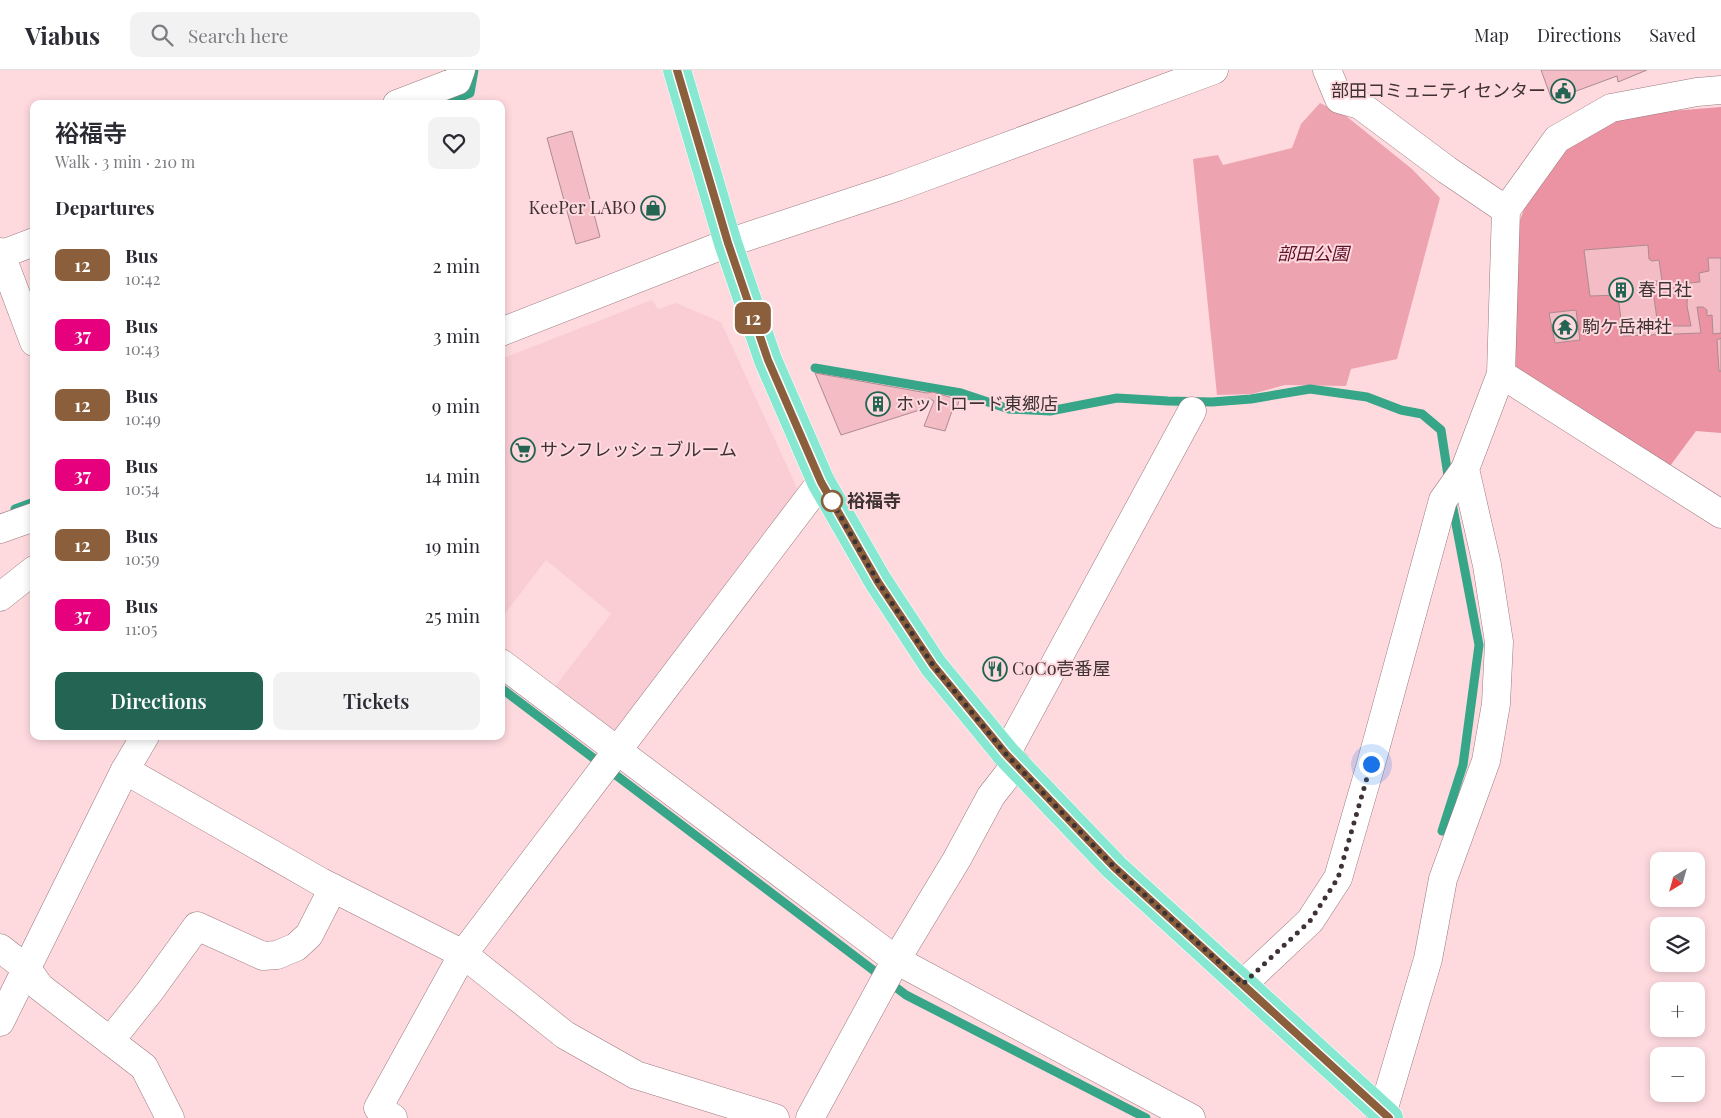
<!DOCTYPE html>
<meta charset="utf-8">
<style>
:root{--surface:#fff;--page:#f2f2f3;--text:#2b2b33;--muted:#7c7c81;--line:#e1e1e2;--accent:#236452}
body{margin:0;font-family:"Playfair Display","Noto Sans JP",serif;background:var(--page);color:var(--text);height:100vh;display:flex;flex-direction:column;font-size:19px;white-space:nowrap}
*{box-sizing:border-box;margin:0}
p{font-size:16px;color:var(--muted)}
.icon{flex:none;width:28px;height:28px;fill:none;stroke:currentColor;stroke-width:2;stroke-linecap:round;stroke-linejoin:round}
.map{position:relative;flex:1;overflow:hidden}
.details{position:absolute;left:30px;top:30px;width:475px;height:640px;display:flex;flex-direction:column;background:var(--surface);border-radius:10px;box-shadow:0 2px 8px #0003}
.details>*{flex:none}
.badge{padding:0 10px;border-radius:8px;font-size:18px;line-height:32px}
.needle{width:32px;rotate:217deg}
.controls{position:absolute;left:1650px;top:782px;display:grid;gap:10px}
.controls a{display:grid;place-items:center;width:55px;height:55px;border-radius:10px;background:var(--surface);box-shadow:0 2px 8px #0003;font-size:25px}
.you{position:absolute;width:25px;height:25px;margin:-12px;border:4px solid #fff;border-radius:50%;background:#1a73e8;box-shadow:0 0 0 8px #1a73e833}
.map>.badge{position:absolute;translate:-50% -50%;box-shadow:0 0 0 2px #fff}
h2{padding:0 25px;font-size:19px;line-height:45px}
.round{display:grid;place-items:center;flex:none;width:52px;height:52px;border-radius:10px;background:var(--page)}
.overview{display:flex;align-items:center;justify-content:space-between;height:85px;padding:0 25px}
h1{font-size:24px;font-weight:600;line-height:38px}
.button{display:flex;gap:10px;margin-top:auto;padding:10px 25px}
.button a{flex:1;height:58px;border-radius:10px;background:var(--accent);color:#fff;font-size:20px;font-weight:600;line-height:58px;text-align:center}
.button a+a{background:var(--page);color:var(--text)}
ul{padding:0;list-style:none}
li{display:flex;align-items:center;gap:15px;height:70px;padding:0 25px}
li div{flex:1}
li b{display:block;font-size:19px}
li em{font-style:normal}
li .badge{min-width:55px;font-weight:700;text-align:center}
header{display:flex;align-items:center;gap:30px;box-sizing:border-box;height:70px;padding:0 25px;background:var(--surface);border-bottom:1px solid var(--line)}
header strong{font-size:24px}
nav{display:flex;gap:28px;margin-inline-start:auto;font-size:18px}
.search{width:350px;height:45px;background:var(--page);display:flex;align-items:center;gap:12px;box-sizing:border-box;padding:0 18px;border-radius:10px;color:var(--muted);font-size:19px}
.map>svg:first-child{display:block}
.built{fill:#f9cdd3}
.green{fill:#eda3b0}
.forest{fill:#eb92a3}
.lines{fill:none;stroke-linecap:round;stroke-linejoin:round}
.stream{stroke:#36a588;stroke-width:9}
.building{fill:#f4bcc5;stroke:#ac8b90}
.minor-casing{stroke:#9a7a7f;stroke-width:29}
.tertiary-casing{stroke:#9a7a7f;stroke-width:29}
.primary-casing{stroke:#fff;stroke-width:29}
.minor{stroke:#fff;stroke-width:28}
.tertiary{stroke:#fff;stroke-width:28}
.primary{stroke:#86e8d0;stroke-width:28}
.line-casing{stroke:#fff;stroke-width:11}
.line{stroke:#8b5e3c;stroke-width:8}
.walk{stroke:#3f3234;stroke-width:5;stroke-dasharray:0 9}
.stop-dot{fill:#fff;stroke:#8b5e3c;stroke-width:2.5}
.labels{text-anchor:middle;stroke-width:4;stroke-linejoin:round;paint-order:stroke}
.poi-label{font-size:18px;fill:#3f3234;stroke:#fedadf;text-anchor:start}
.park-label{font-size:18px;font-style:italic;fill:#5e1028;stroke:#fedadf}
.stop-label{font-size:18px;font-weight:bold;fill:#3f3234;stroke:#fedadf;text-anchor:start}
</style>
<header>
<strong>Viabus</strong>
<div class="search"><svg class="icon" aria-label="search" viewBox="0 0 24 24"><circle cx="10" cy="10" r="6"/><path d="M15 15l6 6"/></svg>Search here</div>
<nav><a>Map</a><a>Directions</a><a>Saved</a></nav>
</header>
<div class="map">
<svg width="1721" height="1048" viewBox="0 0 1721 1048">
<rect width="100%" height="100%" fill="#fedadf"/>
<polygon class="built" points="652,230 658,239 676,233 721,252 802,429 617,672 550,623 611,544 546,490 501,549 501,289"/>
<polygon class="green" points="1320,33 1346,46 1412,99 1440,128 1397,289 1351,299 1346,316 1285,315 1252,324 1217,325 1193,89 1218,85 1223,95 1292,78 1301,54"/>
<polygon class="forest" points="1721,37 1721,363 1696,361 1667,400 1620,370 1515,296 1519,153 1531,120 1561,81 1581,62 1624,49 1671,41"/>
<g class="lines">
<g class="stream">
<polyline points="443,34 470,23 474,0"/>
<polyline points="815,298 961,323 1009,339 1050,341 1117,328 1168,331 1212,332 1251,329 1310,319 1367,327 1401,340 1422,344 1441,360 1449,412"/>
<polyline points="15,439 34,432"/>
<polyline points="501,618 906,925 1146,1048"/>
<polyline points="1442,761 1463,695 1479,575 1452,433"/>
</g>
</g>
<g class="building">
<polygon points="1541,0 1647,0 1618,12 1617,6 1552,30"/>
<polygon points="572,61 600,167 576,174 547,68"/>
<polygon points="1648,175 1649,189 1652,191 1659,190 1662,211 1654,211 1652,214 1658,256 1691,256 1687,236 1688,213 1700,212 1699,203 1709,201 1708,188 1721,188 1721,263 1713,264 1712,245 1707,246 1707,240 1703,237 1697,237 1701,263 1623,266 1618,225 1590,226 1584,180"/>
<polygon points="1576,240 1580,270 1555,273 1549,243"/>
<polygon points="1721,268 1721,301 1719,301 1717,270"/>
<polygon points="815,303 927,323 933,322 959,330 957,339 953,338 945,361 924,356 934,331 928,328 926,338 841,365"/>
</g>
<g class="lines">
<g class="minor-casing">
<g id="minor">
<polyline points="1327,0 1339,29 1360,35 1447,100 1506,140"/>
<polyline points="397,34 457,11 461,0"/>
<polyline points="0,182 34,272"/>
<polyline points="0,185 34,172"/>
<polyline points="1501,304 1721,444"/>
<polyline points="0,459 34,447"/>
<polyline points="501,593 896,890 1191,1048"/>
<polyline points="1006,684 1192,341"/>
<polyline points="125,700 145,666"/>
<polyline points="0,878 27,899 40,917 144,997 170,1048"/>
<polyline points="1243,914 1310,851 1338,808 1371,694 1443,430 1465,399"/>
<polyline points="0,952 125,700 321,812 463,884 565,965 636,1005 775,1048"/>
<polyline points="110,971 150,921 197,856 263,886 277,885 296,877 309,865 333,818"/>
<polyline points="393,1048 378,1038 463,884 821,412"/>
<polyline points="810,1048 896,890 957,789 991,726 1016,694"/>
<polyline points="1381,1048 1428,889 1443,809 1486,691 1496,634 1499,572 1487,495 1465,399 1501,304 1506,140 1557,69 1611,38 1697,22 1721,20"/>
</g>
</g>
<g class="tertiary-casing">
<g id="tertiary">
<polyline points="501,262 728,173 897,117 1214,0"/>
<polyline points="0,527 34,500"/>
</g>
</g>
<g class="primary-casing">
<polyline id="primary" points="677,0 728,173 768,290 821,412 878,511 933,595 1006,684 1114,797 1389,1048"/>
</g>
<use href="#minor" class="minor"/>
<use href="#tertiary" class="tertiary"/>
<use href="#primary" class="primary"/>
</g>
<g class="lines">
<g class="line-casing">
<polyline id="line" points="677,0 728,173 768,290 821,412 878,512 933,595 1006,684 1114,797 1389,1048"/>
</g>
<use href="#line" class="line"/>
<polyline class="walk" points="832,431 830,428 878,512 933,595 1006,684 1114,797 1243,914 1310,851 1338,808 1371,694"/>
</g>
<defs>
<g id="civic-ring" transform="scale(1.25)"><circle r="9.5" fill="#fedadf" stroke="#236452" stroke-width="1.5"/><path d="M-.6-6.5H3V-4.5H.6V-3L4-1V1h2V6H-6V1h2V-1L-.6-3ZM-1.2 2.5V6h2.4V2.5Z" fill="#236452"/></g>
<g id="shop-ring" transform="scale(1.25)"><circle r="9.5" fill="#fedadf" stroke="#236452" stroke-width="1.5"/><path d="M-5-2.5h2.3a2.7 3.5 0 0 1 5.4 0H5L5.5 6h-11ZM-1.5-2.5h3a1.5 2.3 0 0 0-3 0Z" fill="#236452"/></g>
<g id="building-ring" transform="scale(1.25)"><circle r="9.5" fill="#fedadf" stroke="#236452" stroke-width="1.5"/><path d="M-4-6H4V6H1V3H-1V6H-4ZM-2.5-4.3h1.7v1.8h-1.7ZM.8-4.3h1.7v1.8H.8ZM-2.5-1h1.7V.8h-1.7ZM.8-1h1.7V.8H.8Z" fill="#236452"/></g>
<g id="temple-ring" transform="scale(1.25)"><circle r="9.5" fill="#fedadf" stroke="#236452" stroke-width="1.5"/><path d="M0-6L5-2H3V0L6.5 2.5H4V6H1.5V3h-3V6H-4V2.5H-6.5L-3 0V-2H-5Z" fill="#236452"/></g>
<g id="supermarket-ring" transform="scale(1.25)"><circle r="9.5" fill="#fedadf" stroke="#236452" stroke-width="1.5"/><path d="M-6-5.5h2.5l.6 2H6L4.5 2H-2.5L-4.4-4H-6ZM-1.5 3.2a1.3 1.3 0 1 0 .1 0ZM3 3.2a1.3 1.3 0 1 0 .1 0Z" fill="#236452"/></g>
<g id="restaurant-ring" transform="scale(1.25)"><circle r="9.5" fill="#fedadf" stroke="#236452" stroke-width="1.5"/><path d="M-5-6h1v4h1v-4h1v4h1v-4h1v5L-1.5 .5V6h-2V.5L-5-1ZM5-6V6H3V1.5H1.5Q1.5-4 5-6Z" fill="#236452"/></g>
</defs>
<g fill-rule="evenodd">
<use href="#civic-ring" x="1563" y="21"/>
<use href="#shop-ring" x="653" y="138"/>
<use href="#building-ring" x="1621" y="220"/>
<use href="#temple-ring" x="1565" y="257"/>
<use href="#building-ring" x="878" y="334"/>
<use href="#supermarket-ring" x="523" y="380"/>
<use href="#restaurant-ring" x="995" y="599"/>
</g>
<circle class="stop-dot" cx="832" cy="431" r="10"/>
<g class="labels">
<g class="poi-label">
<text x="1546" y="27" text-anchor="end">部田コミュニティセンター</text>
<text x="636" y="144" text-anchor="end">KeePer LABO</text>
<text x="1638" y="226">春日社</text>
<text x="1582" y="263">駒ケ岳神社</text>
<text x="896" y="340">ホットロード東郷店</text>
<text x="540" y="386">サンフレッシュブルーム</text>
<text x="1012" y="605">CoCo壱番屋</text>
</g>
<g class="park-label">
<text x="1313" y="190">部田公園</text>
</g>
<g class="stop-label">
<text x="847" y="437">裕福寺</text>
</g>
</g>
</svg>
<div class="controls">
<a><svg class="needle" viewBox="-14 -14 28 28"><path d="M0-13l5 13h-10z" fill="#e53935"/><path d="M0 13l5-13h-10z" fill="#7c7c81"/></svg></a>
<a><svg class="icon" aria-label="layers" viewBox="0 0 24 24"><path d="M12 4l9 5-9 5-9-5zM3 14l9 5 9-5"/></svg></a>
<a>+</a>
<a>−</a>
</div>
<div class="you" style="left:1371px;top:694px"></div>
<b class="badge" style="left:753px;top:248px;background:#8b5e3c;color:#fff">12</b>
<section class="details">
<div class="overview"><div><h1>裕福寺</h1><p>Walk · 3 min · 210 m</p></div><a class="round"><svg class="icon" aria-label="heart" viewBox="0 0 24 24"><path d="M12 20l-8-8c-3-5 5-10 8-4 3-6 11-1 8 4z"/></svg></a></div>
<h2>Departures</h2>
<ul>
<li><span class="badge" style="background:#8b5e3c;color:#fff">12</span><div><b>Bus</b><p>10:42</p></div><em>2 min</em></li>
<li><span class="badge" style="background:#e6007e;color:#fff">37</span><div><b>Bus</b><p>10:43</p></div><em>3 min</em></li>
<li><span class="badge" style="background:#8b5e3c;color:#fff">12</span><div><b>Bus</b><p>10:49</p></div><em>9 min</em></li>
<li><span class="badge" style="background:#e6007e;color:#fff">37</span><div><b>Bus</b><p>10:54</p></div><em>14 min</em></li>
<li><span class="badge" style="background:#8b5e3c;color:#fff">12</span><div><b>Bus</b><p>10:59</p></div><em>19 min</em></li>
<li><span class="badge" style="background:#e6007e;color:#fff">37</span><div><b>Bus</b><p>11:05</p></div><em>25 min</em></li>
</ul>
<div class="button"><a>Directions</a><a>Tickets</a></div>
</section>
</div>
